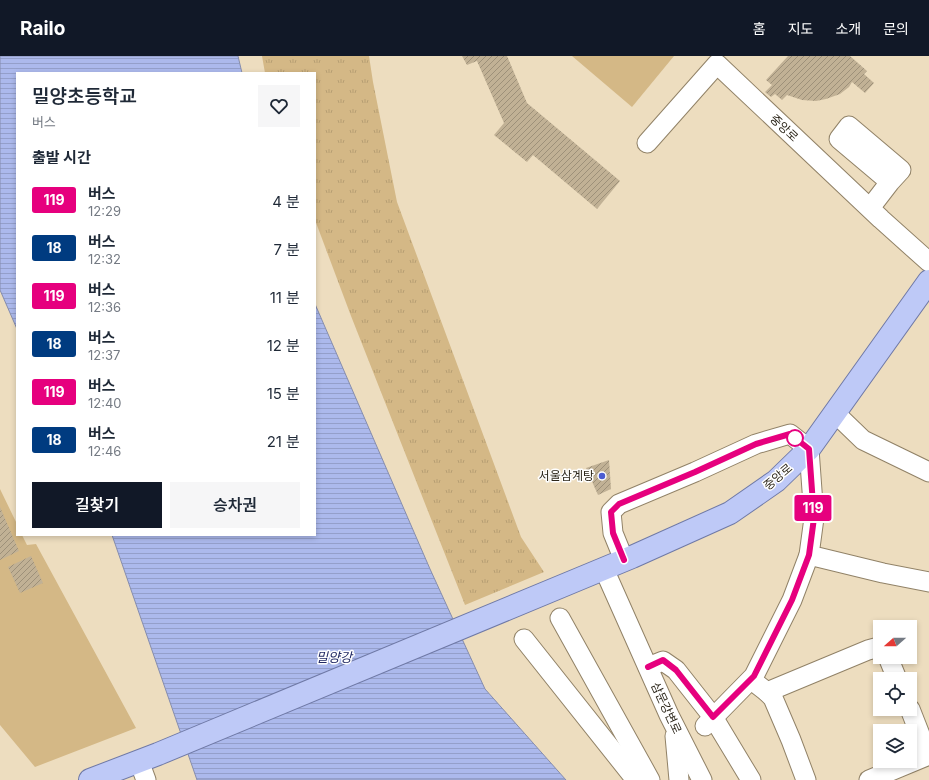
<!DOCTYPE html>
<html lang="ko">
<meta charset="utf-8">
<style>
:root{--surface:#fff;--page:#f6f6f7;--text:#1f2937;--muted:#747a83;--accent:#111827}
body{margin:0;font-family:Inter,"Noto Sans KR",sans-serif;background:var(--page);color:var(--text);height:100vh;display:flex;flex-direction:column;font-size:15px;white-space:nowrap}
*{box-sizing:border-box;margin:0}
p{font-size:13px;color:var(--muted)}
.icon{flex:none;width:22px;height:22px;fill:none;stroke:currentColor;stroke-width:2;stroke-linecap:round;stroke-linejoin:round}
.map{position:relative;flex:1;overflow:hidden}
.details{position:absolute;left:16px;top:16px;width:300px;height:464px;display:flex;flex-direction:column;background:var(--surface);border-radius:0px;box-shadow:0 2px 6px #0003}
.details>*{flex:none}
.badge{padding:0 8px;border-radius:3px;font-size:14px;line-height:26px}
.needle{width:26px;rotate:249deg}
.controls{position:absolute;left:873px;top:564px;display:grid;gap:8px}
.controls a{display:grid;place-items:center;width:44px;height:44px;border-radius:0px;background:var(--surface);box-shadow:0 2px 6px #0003;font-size:20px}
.map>.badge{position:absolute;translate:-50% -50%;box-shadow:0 0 0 2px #fff}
h2{padding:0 16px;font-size:15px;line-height:36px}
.round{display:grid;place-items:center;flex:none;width:42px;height:42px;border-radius:0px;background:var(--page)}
.overview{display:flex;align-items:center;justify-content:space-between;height:68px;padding:0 16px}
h1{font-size:19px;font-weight:600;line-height:30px}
.action{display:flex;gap:8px;margin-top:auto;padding:8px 16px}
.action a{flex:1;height:46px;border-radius:0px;background:var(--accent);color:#fff;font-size:16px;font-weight:600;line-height:46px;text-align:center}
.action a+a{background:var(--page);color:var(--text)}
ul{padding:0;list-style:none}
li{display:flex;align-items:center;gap:12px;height:48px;padding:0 16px}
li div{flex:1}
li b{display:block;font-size:15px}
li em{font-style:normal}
li .badge{min-width:44px;font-weight:700;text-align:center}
header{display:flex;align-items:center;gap:24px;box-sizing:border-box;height:56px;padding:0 20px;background:var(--accent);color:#fff}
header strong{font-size:19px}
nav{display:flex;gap:22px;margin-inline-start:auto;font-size:14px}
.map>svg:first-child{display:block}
.grass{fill:url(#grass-tufts)}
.park{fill:#d4b886}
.water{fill:url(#water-rules);stroke:#868dad}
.building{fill:url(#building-hatch)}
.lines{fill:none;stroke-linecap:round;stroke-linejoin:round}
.minor-casing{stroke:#918267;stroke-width:21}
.major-casing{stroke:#6f79a6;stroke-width:24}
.minor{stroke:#fff;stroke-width:19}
.major{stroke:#bec9f7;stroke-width:22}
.line-casing{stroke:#fff;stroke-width:9}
.line{stroke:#e6007e;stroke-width:6}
.stop-dot{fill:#fff;stroke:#e6007e;stroke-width:2}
.poi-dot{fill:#4c5cd1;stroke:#fff;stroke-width:1.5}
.labels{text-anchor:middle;stroke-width:3;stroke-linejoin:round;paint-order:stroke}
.street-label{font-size:12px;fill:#2d271b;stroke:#fff}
.poi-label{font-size:12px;fill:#2d271b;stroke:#fff;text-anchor:end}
.water-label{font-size:13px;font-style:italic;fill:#202863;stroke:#fff}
</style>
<header>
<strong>Railo</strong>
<nav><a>홈</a><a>지도</a><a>소개</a><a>문의</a></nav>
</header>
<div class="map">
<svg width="929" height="724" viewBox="0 0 929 724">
<defs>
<pattern id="grass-tufts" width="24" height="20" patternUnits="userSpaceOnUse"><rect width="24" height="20" fill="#d4b886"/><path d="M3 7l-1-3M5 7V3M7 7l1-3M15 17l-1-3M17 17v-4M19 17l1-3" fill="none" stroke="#b69e73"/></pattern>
<pattern id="water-rules" width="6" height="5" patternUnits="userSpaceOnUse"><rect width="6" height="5" fill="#acb9ec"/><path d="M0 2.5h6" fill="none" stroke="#949fca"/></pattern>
<pattern id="building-hatch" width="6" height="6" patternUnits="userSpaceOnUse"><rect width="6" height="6" fill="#c1b195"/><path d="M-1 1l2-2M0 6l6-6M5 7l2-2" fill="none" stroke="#9d9079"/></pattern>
</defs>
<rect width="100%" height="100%" fill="#edddbf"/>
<polygon class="grass" points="262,0 369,0 373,26 397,146 521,481 544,516 465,549 351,260 315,164 315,17 265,17"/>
<g class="park">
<polygon points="572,0 674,0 632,51"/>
<polygon points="0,433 17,468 17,479 22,479 27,489 36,488 136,672 35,711 0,669"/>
</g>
<g class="water">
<polygon points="0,0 238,0 242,17 17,17 17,273 0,234"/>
<polygon points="315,248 430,513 485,633 566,724 197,724 112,479 315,479"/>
</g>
<g class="building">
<polygon points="462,0 507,0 527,47 620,125 597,153 533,99 527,106 494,79 504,67 477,5 467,9"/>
<polygon points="788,0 850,0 867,15 864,18 874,27 865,37 852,26 849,31 840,38 826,43 816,45 802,44 787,39 782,44 775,38 771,41 765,36 772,29 766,24"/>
<polygon points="609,404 611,433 598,439 586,412"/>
<polygon points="0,451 19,495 0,504"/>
<polygon points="31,500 43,527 20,537 8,511"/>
</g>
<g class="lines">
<g class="minor-casing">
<g id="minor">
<polyline points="647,87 717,8 881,163 929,206"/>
<polyline points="870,152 890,126 901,114 849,70 839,83 890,126"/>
<polyline points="835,357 863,384 929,416"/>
<polyline points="624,504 613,477 611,456 619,448 695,416 756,388 790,378 809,393 814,462 809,499 883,517 929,526"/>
<polyline points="604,513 669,659 702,724"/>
<polyline points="560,562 650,724"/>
<polyline points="524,583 636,724"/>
<polyline points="888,601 897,623"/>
<polyline points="648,611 663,605 676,614 713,661 751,724"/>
<polyline points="758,629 767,636 773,642 791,684 806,724"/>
<polyline points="767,636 868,594 879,591 880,592"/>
<polyline points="910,653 928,699"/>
<polyline points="705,670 754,620 792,544 809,499"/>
<polyline points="675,680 679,724"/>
<polyline points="139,705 146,724"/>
<polyline points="869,724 929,699"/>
</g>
</g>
<g class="major-casing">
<polyline id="major" points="90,724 158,698 579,523 632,501 730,457 776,425 809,393 929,225"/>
</g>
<use href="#minor" class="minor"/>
<use href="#major" class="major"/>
</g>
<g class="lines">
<g class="line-casing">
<polyline id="line" points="624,504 613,477 611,456 619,448 695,416 756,388 790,378 809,393 814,462 809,499 792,544 754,620 713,661 676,614 663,604 648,611"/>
</g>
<use href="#line" class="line"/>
</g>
<circle class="stop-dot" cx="795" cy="382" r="8"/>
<circle class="poi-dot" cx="602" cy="420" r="4"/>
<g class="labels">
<g class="street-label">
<text transform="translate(784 72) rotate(43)" y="4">중앙로</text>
<text transform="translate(778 421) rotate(-40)" y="4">중앙로</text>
<text transform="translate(666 652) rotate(65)" y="4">삼문강변로</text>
</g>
<g class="poi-label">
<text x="594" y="424">서울삼계탕</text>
</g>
<g class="water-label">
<text x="334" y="606">밀양강</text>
</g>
</g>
</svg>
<div class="controls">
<a><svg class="needle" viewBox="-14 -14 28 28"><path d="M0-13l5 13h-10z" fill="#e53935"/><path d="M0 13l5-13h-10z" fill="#747a83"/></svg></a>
<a><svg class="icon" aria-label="locate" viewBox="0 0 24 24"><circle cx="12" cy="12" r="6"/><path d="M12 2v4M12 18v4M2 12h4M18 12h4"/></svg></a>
<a><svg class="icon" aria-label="layers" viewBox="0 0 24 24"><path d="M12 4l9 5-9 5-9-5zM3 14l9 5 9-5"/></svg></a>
</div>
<b class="badge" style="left:813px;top:452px;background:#e6007e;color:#fff">119</b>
<section class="details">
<div class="overview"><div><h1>밀양초등학교</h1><p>버스</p></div><a class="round"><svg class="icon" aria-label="heart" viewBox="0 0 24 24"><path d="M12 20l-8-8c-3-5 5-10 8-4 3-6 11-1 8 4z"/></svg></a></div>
<h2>출발 시간</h2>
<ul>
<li><span class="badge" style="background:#e6007e;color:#fff">119</span><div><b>버스</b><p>12:29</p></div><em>4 분</em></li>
<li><span class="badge" style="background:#003b80;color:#fff">18</span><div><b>버스</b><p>12:32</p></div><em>7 분</em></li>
<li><span class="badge" style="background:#e6007e;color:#fff">119</span><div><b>버스</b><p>12:36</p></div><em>11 분</em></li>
<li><span class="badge" style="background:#003b80;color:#fff">18</span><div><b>버스</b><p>12:37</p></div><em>12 분</em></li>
<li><span class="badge" style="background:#e6007e;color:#fff">119</span><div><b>버스</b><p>12:40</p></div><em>15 분</em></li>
<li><span class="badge" style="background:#003b80;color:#fff">18</span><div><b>버스</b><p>12:46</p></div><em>21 분</em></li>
</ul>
<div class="action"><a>길찾기</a><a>승차권</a></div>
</section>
</div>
